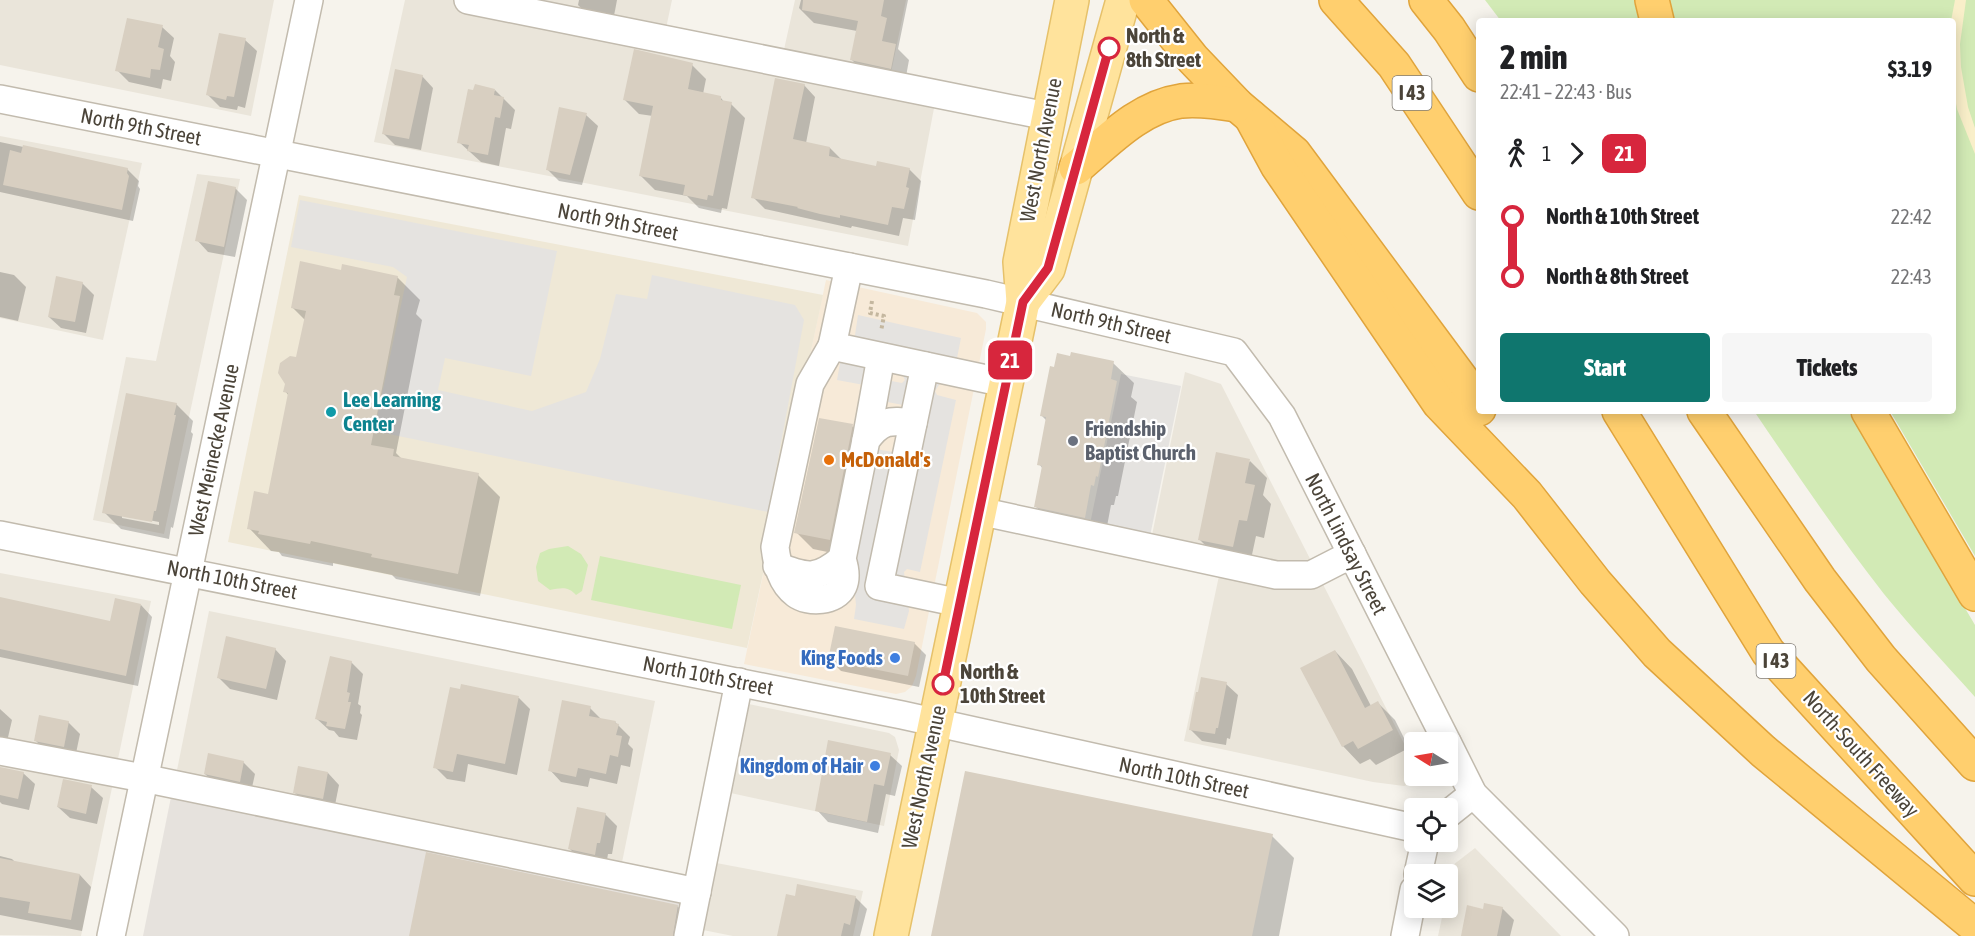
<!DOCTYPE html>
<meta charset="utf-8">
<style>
:root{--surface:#fff;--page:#f6f6f6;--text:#202124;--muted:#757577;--accent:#0f766e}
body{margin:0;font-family:"Asap Condensed",sans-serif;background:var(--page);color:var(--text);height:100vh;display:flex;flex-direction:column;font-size:22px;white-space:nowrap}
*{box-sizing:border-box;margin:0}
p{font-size:20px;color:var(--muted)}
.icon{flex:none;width:33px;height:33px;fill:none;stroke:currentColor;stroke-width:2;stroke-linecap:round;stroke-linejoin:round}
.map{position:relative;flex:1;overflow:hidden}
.drawer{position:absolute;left:1476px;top:18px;width:480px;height:396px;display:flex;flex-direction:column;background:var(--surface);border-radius:6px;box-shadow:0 3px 15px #0003}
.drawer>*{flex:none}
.badge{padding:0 12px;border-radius:9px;font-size:21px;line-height:39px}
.needle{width:39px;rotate:281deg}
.buttons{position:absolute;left:1404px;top:732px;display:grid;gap:12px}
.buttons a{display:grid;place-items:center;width:54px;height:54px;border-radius:6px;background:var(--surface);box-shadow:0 3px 15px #0003;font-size:30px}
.map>.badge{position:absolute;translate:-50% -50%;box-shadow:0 0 0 3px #fff}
.legs{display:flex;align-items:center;gap:9px;height:66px;padding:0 24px;font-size:20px}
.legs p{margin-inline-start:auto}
.overview{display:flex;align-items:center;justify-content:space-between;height:102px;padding:0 24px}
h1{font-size:33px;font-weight:800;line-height:45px}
.button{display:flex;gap:12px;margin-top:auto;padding:12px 24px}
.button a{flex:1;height:69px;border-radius:6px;background:var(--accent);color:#fff;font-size:24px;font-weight:800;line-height:69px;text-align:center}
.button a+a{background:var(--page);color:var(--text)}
ul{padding:0 24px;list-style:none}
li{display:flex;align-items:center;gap:21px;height:60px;font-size:22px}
li i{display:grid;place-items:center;width:9px;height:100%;margin:0 8px;background:currentColor}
li i::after{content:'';width:15px;height:15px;margin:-8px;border:4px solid;border-radius:50%;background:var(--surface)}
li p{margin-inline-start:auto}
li:first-child i{background:linear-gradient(#0000 50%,currentColor 0)}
li:last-child i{background:linear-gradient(currentColor 50%,#0000 0)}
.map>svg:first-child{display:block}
.residential{fill:#eae5da}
.commercial{fill:#f7ead8}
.industrial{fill:#e6e2dd}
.education{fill:#efe8d6}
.green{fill:#d2eab5}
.sand{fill:#f9efc9}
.parking{fill:#e5e3e0}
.shadow{fill:#0003;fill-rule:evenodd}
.building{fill:#d8cfc1}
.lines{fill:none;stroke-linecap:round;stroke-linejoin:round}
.minor-casing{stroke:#c2bbae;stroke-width:30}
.major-casing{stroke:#e6c16a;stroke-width:36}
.highway-casing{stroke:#e0a43c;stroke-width:36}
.path{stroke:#c4b79f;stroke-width:4;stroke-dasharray:3 3;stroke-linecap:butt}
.minor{stroke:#fff;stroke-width:27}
.major{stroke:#ffe39c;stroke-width:33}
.highway{stroke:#ffcf6e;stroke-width:33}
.line-1-casing{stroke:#fff;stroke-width:14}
.line-1{stroke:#d7263d;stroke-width:9}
.stop-1-dot{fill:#fff;stroke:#d7263d;stroke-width:3}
.culture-dot{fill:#0f9aa8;stroke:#fff;stroke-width:2}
.worship-dot{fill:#6b7280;stroke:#fff;stroke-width:2}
.food-dot{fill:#e8710a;stroke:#fff;stroke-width:2}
.shop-dot{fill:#3f7fe0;stroke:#fff;stroke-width:2}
.labels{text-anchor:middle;stroke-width:4.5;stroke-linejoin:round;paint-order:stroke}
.shield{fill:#fff;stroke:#817c74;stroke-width:1.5}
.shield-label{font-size:20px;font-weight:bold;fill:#4b4439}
.stop-label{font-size:21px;font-weight:bold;fill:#4b4439;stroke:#fff;text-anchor:start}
.street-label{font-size:21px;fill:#4b4439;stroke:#fff}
.culture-label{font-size:21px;font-weight:bold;fill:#0d838f;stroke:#fff;text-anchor:start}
.worship-label{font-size:21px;font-weight:bold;fill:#5b616d;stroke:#fff;text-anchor:start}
.food-label{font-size:21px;font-weight:bold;fill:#c56008;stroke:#fff;text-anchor:start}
.shop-label{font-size:21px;font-weight:bold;fill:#366cbe;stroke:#fff;text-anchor:end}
</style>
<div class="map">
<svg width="1975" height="936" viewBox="0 0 1975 936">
<rect width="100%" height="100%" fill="#f6f3ec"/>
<g class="residential">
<polygon points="0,0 274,0 251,116 0,65"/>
<polygon points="405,0 672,0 665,33 783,54 795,0 906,0 890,78 938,87 908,246 374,142"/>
<polygon points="0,136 142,163 103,340 0,318"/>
<polygon points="197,174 240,179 164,534 93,520 126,357 156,361"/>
<polygon points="1185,372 1221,384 1414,763 1414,776 1419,776 1414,783 1404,786 1373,782 1184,741 1220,571 1148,555"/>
<polygon points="0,573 151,601 81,936 0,935"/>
<polygon points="209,611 655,701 619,877 174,785"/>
<polygon points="744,703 889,733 895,737 899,750 884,826 726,792"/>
<polygon points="1475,848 1561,936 1438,936 1444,908 1448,908 1448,893 1453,865"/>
<polygon points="711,862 863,891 853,936 733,936 698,929"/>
</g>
<polygon class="commercial" points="826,280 977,313 986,322 986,329 916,676 912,686 905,692 896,694 744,664"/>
<polygon class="industrial" points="171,797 691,900 684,936 143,936"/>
<polygon class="education" points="299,195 823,295 747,648 228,542"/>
<g class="green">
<polygon points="1485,0 1634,0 1639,21 1501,21"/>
<polygon points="1669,0 1975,0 1975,556 1890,411 1953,411 1953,21 1675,21"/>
<path d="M1754,411h94l127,214v72c-30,-34 -62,-67 -91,-103 -46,-59 -88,-121 -130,-183z"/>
<path d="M568,546l13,8 7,11 -6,26 -6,4c-8,-9 -15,-7 -26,-5l-12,-9 -2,-14 4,-14 9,-4z"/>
<polygon points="600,556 741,585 732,629 591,600"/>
</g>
<polygon class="sand" points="1955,0 1966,0 1960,44 1961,67 1968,107 1975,128 1975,154 1957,109 1953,87 1953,21 1951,21"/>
<g class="parking">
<polygon points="300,200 557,251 531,376 445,358 438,390 532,411 586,392 600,359 616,294 647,299 652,275 795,305 804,320 768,512 374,431 407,277 393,267 291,247"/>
<polygon points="858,315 961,338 957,358 935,391 937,395 956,400 920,572 907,569 904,572 909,611 904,629 854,619 856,605 850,547 870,448 893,452 903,405 882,401 886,380 902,383 905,380 903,376 888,373 864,385 837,380 841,358 855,335"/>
<polygon points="1121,374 1181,386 1150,536 1090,524"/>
</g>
<g class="shadow">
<polygon points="579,0 617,0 613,21 589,16 578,5"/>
<polygon points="801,0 908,0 898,49 909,60 905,82 866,74 852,60 857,31 814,23 799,8"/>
<polygon points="162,27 174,38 170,56 175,62 171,81 163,79 161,89 129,82 117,70"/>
<polygon points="245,40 257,51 245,108 238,106 237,110 220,107 208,95"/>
<polygon points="692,65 706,79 703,94 721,98 725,103 731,104 745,118 727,209 722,208 721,213 699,208 687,196 655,190 641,176 653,116 639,114 625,100"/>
<polygon points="422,76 433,88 421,150 395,145 383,133"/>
<polygon points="804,85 815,97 806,143 830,148 842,160 878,168 909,169 921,181 915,220 903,218 899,236 852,226 851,228 765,209 753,197"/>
<polygon points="495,90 515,110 511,129 506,128 499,166 481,162 459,142"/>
<polygon points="586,115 598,126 582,185 559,181 547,169"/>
<polygon points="0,142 127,169 139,181 138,186 140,189 133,221 0,192"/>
<polygon points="235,188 247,200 235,257 208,252 197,240"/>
<polygon points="0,272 14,275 26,287 18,321 0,317"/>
<polygon points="343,272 397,277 420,300 416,314 422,320 396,453 402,459 478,475 500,497 480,596 396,579 392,575 333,563 333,566 282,556 279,552 271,551 249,528 269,496 289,396 285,391 297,359 305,320 292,307"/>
<polygon points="82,283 94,295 86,333 61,328 49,317"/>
<polygon points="1113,363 1134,383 1131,397 1137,402 1118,496 1116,496 1114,505 1111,505 1105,537 1056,526 1035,506 1043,469 1039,464 1047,421 1042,416"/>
<path d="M176,404l17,17 -2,11 2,2 -20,94 -2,-1 -2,12 -48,-10 -17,-17zM122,515l37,7v3l-37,-7z"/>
<polygon points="852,426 869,443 847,556 813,549 796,532"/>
<polygon points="1250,461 1267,478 1263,495 1271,504 1264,538 1256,536 1250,564 1217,557 1200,540"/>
<polygon points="0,599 111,623 141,605 152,617 138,686 0,657"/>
<polygon points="914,643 926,655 919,687 841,671 830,660"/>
<polygon points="275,649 286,661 277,700 230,689 219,678"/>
<polygon points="1335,651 1352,669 1371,706 1378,703 1395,720 1409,748 1376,765 1370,759 1360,764 1343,746"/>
<polygon points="351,662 363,674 358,704 361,706 360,713 362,715 357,740 339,737 334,731 329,730 317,719"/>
<polygon points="1226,684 1238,695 1230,739 1227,738 1226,745 1202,741 1190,729"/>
<polygon points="463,685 519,698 530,709 517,775 468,764 465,782 447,779 435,767"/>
<polygon points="590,708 602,720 615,722 630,737 628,744 633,749 630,767 621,765 617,784 590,778 588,787 561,782 550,770"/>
<polygon points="0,709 12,720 6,746 0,744"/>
<polygon points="68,722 80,734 75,758 48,753 36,741"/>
<polygon points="890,755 902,766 895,796 886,794 878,833 828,822 817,810"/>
<polygon points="243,762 255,774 251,792 217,785 205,774"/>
<polygon points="0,768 23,773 35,784 29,810 2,804 0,802"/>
<polygon points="328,773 339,785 334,810 306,804 294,792"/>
<polygon points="91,787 103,798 97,824 70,818 58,807"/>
<polygon points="605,814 617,826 612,854 608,854 606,866 581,861 570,849"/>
<polygon points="1272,836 1294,858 1279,936 933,936"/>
<polygon points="0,856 12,859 16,863 80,875 91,887 82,931 0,915"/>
<polygon points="855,897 867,909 860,936 778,936"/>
<polygon points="677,906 695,924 692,936 411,936"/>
<polygon points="1502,908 1514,920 1510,936 1462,936"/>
</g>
<g class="building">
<polygon points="803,0 884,0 881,16 887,18 882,41 896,44 891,69 850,60 858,21 802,10"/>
<polygon points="127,18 163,25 158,47 164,49 160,70 151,69 150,78 115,71"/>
<polygon points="219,33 246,38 234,97 227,96 226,100 206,95"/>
<polygon points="634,49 693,63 688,89 721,96 721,100 732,102 713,196 708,195 707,200 683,195 685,185 639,176 653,106 623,100"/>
<polygon points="395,69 423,75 409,139 382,134"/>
<polygon points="775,78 805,84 793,139 830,147 829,156 876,166 877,161 910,168 906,187 909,188 904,209 892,207 888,225 840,215 840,218 820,214 797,208 798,207 751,198"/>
<polygon points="475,84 495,89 494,95 504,97 500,118 495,117 488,155 467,151 469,145 457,143 468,89 473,90"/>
<polygon points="559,107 587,113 570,175 546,170"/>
<polygon points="23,145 128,168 127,173 129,176 122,210 3,185 10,150 21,153"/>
<polygon points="208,181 236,187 224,247 195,241"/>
<polygon points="300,261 341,270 342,264 398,276 394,295 400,296 371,445 394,449 393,456 479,473 458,574 371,557 372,554 311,541 310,544 258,534 259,531 247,529 254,491 268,494 288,393 283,392 285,384 278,373 280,363 290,356 296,357 306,311 291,308"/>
<polygon points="56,276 83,282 75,322 48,317"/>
<polygon points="1071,352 1114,361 1111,379 1117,381 1098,477 1096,476 1094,486 1091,485 1085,518 1034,507 1042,466 1037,465 1046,417 1040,416 1050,366 1054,367 1057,353 1070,356"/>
<polygon points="126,393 177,403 174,415 176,415 156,511 154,511 152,522 102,513"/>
<polygon points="819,418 853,424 830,540 794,533"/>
<polygon points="1216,452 1250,459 1245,483 1255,485 1247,521 1239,520 1233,547 1198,540"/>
<polygon points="0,597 110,621 115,598 141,604 126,676 0,649"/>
<polygon points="835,626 915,642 908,676 828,660"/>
<polygon points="226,636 276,648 266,689 217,678"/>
<polygon points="1335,650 1365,708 1378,701 1393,730 1358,749 1353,741 1342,747 1300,668"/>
<polygon points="330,656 352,661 347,692 350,693 348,702 351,702 345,729 326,726 327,722 315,719"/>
<polygon points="1201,677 1227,682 1218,728 1216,728 1215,734 1189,730 1196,692 1198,692"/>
<polygon points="461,684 519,696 505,764 457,754 453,772 433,768 450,687 460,689"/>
<polygon points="562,700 591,706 589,716 616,721 615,723 619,724 616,735 622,736 618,757 610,755 606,774 578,768 576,777 548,771"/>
<polygon points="39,715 69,721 64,747 34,741"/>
<polygon points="828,740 891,753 884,786 874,784 867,822 815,811"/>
<polygon points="208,753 244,761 240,782 204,774"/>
<polygon points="298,766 328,772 323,799 293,793"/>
<polygon points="0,767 24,772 18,799 0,795"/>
<polygon points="965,771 1273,834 1252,936 931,936"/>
<polygon points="63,779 92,785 86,814 57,807"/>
<polygon points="577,807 606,813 600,843 597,843 595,855 568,849"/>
<polygon points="426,852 678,905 673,936 409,936"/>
<polygon points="0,858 80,874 71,920 28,913 30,902 0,897"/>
<polygon points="797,884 856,896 850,925 844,923 841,936 777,936 786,894 795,896"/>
<polygon points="1484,903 1503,907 1497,936 1461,936 1467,905 1483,909"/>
</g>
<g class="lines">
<g class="minor-casing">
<g id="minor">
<polyline points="468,0 1047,116"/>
<polyline points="0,99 986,294 1234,352 1282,416 1447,742"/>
<polyline points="849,267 832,346 1005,383"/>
<path d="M832,346l-22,38 -35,163c2,17 6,36 21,47 12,9 40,8 47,-8 4,-9 2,-18 -1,-27l24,-119c15,-20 23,-20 47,-17"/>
<polyline points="925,366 879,586 960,603"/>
<polyline points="866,440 881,357"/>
<polyline points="979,511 1276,575 1311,575 1352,554"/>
<polyline points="0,535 902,715 1414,828"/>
<path d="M777,566c30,12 40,14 65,-7"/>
<polyline points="1448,744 1473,794 1615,936"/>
<polyline points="0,751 143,778 697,892"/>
<polyline points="1448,814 1473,794"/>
<polyline points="1418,874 1425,842"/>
<polyline points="111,936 309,0"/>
<polyline points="688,936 739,682"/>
<polyline points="1405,936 1414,890"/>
</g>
</g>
<g class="major-casing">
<g id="major">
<polyline points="1023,302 1048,269 1123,0"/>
<polyline points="891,936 1023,302 1020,262 1072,0"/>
</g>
</g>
<g class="highway-casing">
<g id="highway">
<polyline points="1146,0 1193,59 1237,105 1294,153 1466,385 1479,409"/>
<polyline points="1336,0 1394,65 1479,193"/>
<polyline points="1426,0 1449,29 1479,75"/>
<polyline points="1652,0 1657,21"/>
<polyline points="1251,117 1277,165 1439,403 1527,495 1595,582 1657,653 1763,751 1975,926"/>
<path d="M1076,168c31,-26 63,-61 105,-67 19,-2 38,1 56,4"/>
<polyline points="1619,411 1768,652 1975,879"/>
<polyline points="1704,411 1820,580 1881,659 1975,764"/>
<polyline points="1868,411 1975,594"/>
</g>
</g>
<polyline class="path" points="872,301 870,313 884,316 881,331"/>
<use href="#minor" class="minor"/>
<use href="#major" class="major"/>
<use href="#highway" class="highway"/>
</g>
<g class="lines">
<g class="line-1-casing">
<polyline id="line-1" points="943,684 1023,302 1048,268 1109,48"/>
</g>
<use href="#line-1" class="line-1"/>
</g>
<g class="stop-1-dot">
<circle cx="1109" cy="48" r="10"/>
<circle cx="943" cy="684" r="10"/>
</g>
<circle class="culture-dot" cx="331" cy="412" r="6"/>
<circle class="worship-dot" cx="1073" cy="441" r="6"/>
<circle class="food-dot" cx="829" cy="460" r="6"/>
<g class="shop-dot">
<circle cx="895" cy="658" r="6"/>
<circle cx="875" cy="766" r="6"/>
</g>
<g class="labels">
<g class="shield">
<rect x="1392.5" y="76" width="39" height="34" rx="4.5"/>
<rect x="1756.5" y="644" width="39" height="34" rx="4.5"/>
</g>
<g class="shield-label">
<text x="1412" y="100">I 43</text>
<text x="1776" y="668">I 43</text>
</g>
<g class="stop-label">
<text x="1126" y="43">North &amp;<tspan x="1126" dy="24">8th Street</tspan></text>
<text x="960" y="679">North &amp;<tspan x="960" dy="24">10th Street</tspan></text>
</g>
<g class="street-label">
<text transform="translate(141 127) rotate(11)" y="7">North 9th Street</text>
<text transform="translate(1041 150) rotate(-79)" y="7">West North Avenue</text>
<text transform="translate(618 222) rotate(11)" y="7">North 9th Street</text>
<text transform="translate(1111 323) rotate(13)" y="7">North 9th Street</text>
<text transform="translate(214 450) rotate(-78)" y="7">West Meinecke Avenue</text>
<text transform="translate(1346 544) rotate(63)" y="7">North Lindsay Street</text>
<text transform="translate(232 580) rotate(11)" y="7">North 10th Street</text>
<text transform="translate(708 676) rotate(11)" y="7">North 10th Street</text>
<text transform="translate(1861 754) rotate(48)" y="7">North-South Freeway</text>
<text transform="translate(924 777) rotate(-78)" y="7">West North Avenue</text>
<text transform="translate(1184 778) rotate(12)" y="7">North 10th Street</text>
</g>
<g class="culture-label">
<text x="343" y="407">Lee Learning<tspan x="343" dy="24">Center</tspan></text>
</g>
<g class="worship-label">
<text x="1085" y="436">Friendship<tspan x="1085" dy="24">Baptist Church</tspan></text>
</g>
<g class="food-label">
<text x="841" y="467">McDonald's</text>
</g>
<g class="shop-label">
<text x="883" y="665">King Foods</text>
<text x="863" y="773">Kingdom of Hair</text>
</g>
</g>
</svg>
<div class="buttons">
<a><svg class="needle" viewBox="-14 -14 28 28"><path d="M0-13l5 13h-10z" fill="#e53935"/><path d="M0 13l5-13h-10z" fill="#757577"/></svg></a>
<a><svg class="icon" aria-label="locate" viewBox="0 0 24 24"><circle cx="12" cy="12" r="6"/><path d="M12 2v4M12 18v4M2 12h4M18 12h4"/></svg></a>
<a><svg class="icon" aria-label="layers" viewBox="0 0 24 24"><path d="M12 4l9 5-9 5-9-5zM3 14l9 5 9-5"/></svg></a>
</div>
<b class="badge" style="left:1010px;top:360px;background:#d7263d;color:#fff">21</b>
<section class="drawer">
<div class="overview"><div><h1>2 min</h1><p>22:41 – 22:43 · Bus</p></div><b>$3.19</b></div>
<div class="legs"><svg class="icon" aria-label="walk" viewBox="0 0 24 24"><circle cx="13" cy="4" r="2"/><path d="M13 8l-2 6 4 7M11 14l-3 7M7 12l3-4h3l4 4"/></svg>1<svg class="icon" aria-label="forward" viewBox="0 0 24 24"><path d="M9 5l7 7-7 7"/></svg><b class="badge" style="background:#d7263d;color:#fff">21</b></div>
<ul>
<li><i style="color:#d7263d"></i><b>North &amp; 10th Street</b><p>22:42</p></li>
<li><i style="color:#d7263d"></i><b>North &amp; 8th Street</b><p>22:43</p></li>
</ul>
<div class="button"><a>Start</a><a>Tickets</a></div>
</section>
</div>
